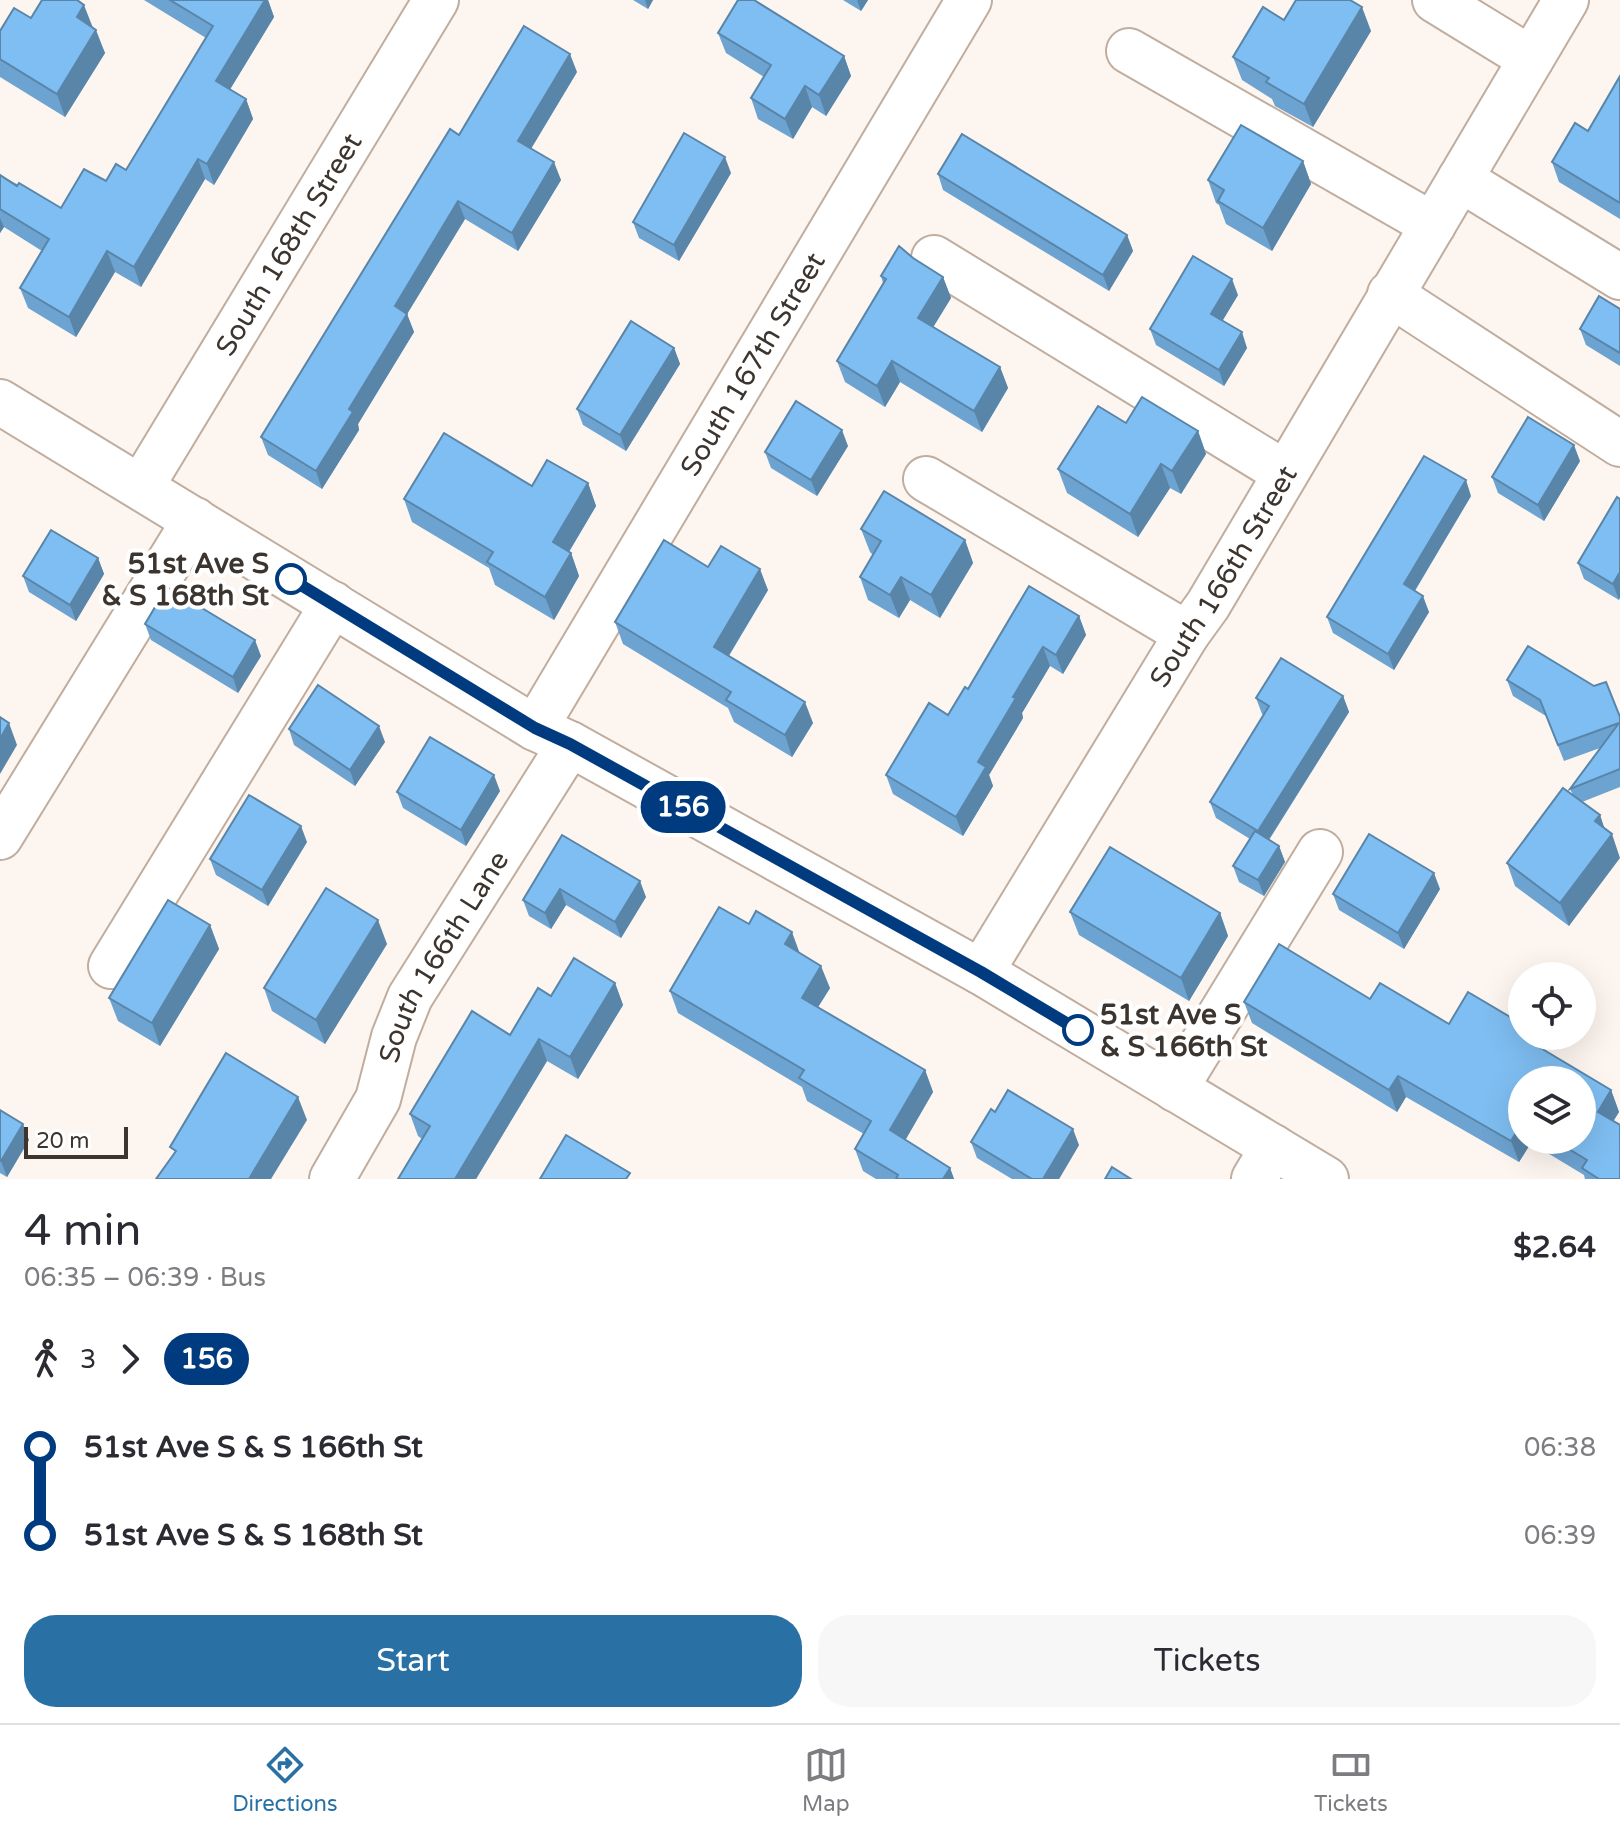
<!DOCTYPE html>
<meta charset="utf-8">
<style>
:root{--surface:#fff;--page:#f7f7f7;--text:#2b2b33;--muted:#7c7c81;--line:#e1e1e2;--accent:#2970a5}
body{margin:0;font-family:"Varela Round",sans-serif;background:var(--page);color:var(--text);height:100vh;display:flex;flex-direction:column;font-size:30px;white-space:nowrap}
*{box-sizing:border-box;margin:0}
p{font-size:26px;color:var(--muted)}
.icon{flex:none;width:44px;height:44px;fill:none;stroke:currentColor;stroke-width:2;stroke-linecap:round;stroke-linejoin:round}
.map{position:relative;height:1179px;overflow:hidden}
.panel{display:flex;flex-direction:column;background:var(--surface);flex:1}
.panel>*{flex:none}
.badge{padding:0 16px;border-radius:26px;font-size:28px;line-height:52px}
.controls{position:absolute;left:1508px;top:962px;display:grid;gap:16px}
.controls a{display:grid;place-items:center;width:88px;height:88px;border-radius:50%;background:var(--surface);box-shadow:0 8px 32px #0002;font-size:40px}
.scale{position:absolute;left:24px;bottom:20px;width:104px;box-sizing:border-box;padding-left:8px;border:4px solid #3c352f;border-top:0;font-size:22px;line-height:28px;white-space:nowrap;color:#3c352f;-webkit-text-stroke:6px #fff;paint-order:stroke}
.map>.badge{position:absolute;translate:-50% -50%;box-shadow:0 0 0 4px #fff}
.legs{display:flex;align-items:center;gap:12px;height:88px;padding:0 24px;font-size:26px}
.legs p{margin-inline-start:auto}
.overview{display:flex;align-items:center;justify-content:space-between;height:136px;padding:0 24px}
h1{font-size:44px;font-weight:600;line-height:60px}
.primary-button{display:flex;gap:16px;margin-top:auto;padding:16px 24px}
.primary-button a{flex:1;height:92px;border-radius:32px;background:var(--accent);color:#fff;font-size:32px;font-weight:600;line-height:92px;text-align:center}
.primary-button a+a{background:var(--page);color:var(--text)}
ul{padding:0 24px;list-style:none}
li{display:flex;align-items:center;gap:28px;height:88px;font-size:30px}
li i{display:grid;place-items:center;width:12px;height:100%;margin:0 10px;background:currentColor}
li i::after{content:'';width:20px;height:20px;margin:-10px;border:6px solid;border-radius:50%;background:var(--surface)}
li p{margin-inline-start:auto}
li:first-child i{background:linear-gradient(#0000 50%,currentColor 0)}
li:last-child i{background:linear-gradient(currentColor 50%,#0000 0)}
.menu{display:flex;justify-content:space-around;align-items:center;height:112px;border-top:2px solid var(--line);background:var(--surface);font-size:22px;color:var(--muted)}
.menu a{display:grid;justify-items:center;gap:4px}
.menu .current{color:var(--accent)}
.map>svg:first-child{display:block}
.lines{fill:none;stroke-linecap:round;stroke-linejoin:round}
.minor-casing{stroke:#c0ad9e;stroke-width:48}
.minor{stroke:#fff;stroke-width:44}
.wall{fill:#6da3d0;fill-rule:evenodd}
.shaded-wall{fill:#5985a9}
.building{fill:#7fbef2;stroke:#5985a9;stroke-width:2}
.line-1-casing{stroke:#fff;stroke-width:18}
.line-1{stroke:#003b80;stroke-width:12}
.stop-1-dot{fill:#fff;stroke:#003b80;stroke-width:4}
.labels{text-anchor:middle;stroke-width:8;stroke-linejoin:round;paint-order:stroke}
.street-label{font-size:28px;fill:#3c352f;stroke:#fff}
.stop-label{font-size:28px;font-weight:bold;fill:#3c352f;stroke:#fff;text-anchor:end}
</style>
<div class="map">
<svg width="1620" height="1179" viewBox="0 0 1620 1179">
<rect width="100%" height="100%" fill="#fdf5ef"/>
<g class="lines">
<g class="minor-casing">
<g id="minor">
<polyline points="1435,0 1531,59"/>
<polyline points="1129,51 1433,225"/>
<polyline points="1460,179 1620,277"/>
<polyline points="934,258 1285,473"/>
<polyline points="1390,294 1620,444"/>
<polyline points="0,402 535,728 570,744 981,972 1326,1179"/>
<polyline points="926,479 1187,634"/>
<path id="s1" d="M141,487l295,-487"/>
<path id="s2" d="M535,728l434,-728"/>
<polyline points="0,837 195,520"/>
<polyline points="111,966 333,604"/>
<path id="s3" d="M981,972l206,-338 21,-29 358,-605"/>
<polyline points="1175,1089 1320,852"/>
<path id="s4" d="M332,1179l46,-80 16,-62 16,-40 160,-253"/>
<polyline points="1254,1179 1273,1147"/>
</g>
</g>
<use href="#minor" class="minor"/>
</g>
<g class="wall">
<polygon points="144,0 268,0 274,17 230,89 246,99 253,119 214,185 205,179 141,287 115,272 76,337 28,308 20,288 42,251 4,227 0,233 0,175 61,208 126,170 206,38"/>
<polygon points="633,0 653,0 648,9"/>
<polygon points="843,0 868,0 861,11"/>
<polygon points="31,18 92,27 105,53 65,117 0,77 0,31"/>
<polygon points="1284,20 1371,31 1313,127 1275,106 1272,99 1242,80 1233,57"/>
<polygon points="718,33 844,56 851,76 826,116 812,107 793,139 758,119 751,98 764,77 726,53"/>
<polygon points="577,72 531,148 561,180 518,251 465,219 407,314 414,332 358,424 359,430 322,489 268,455 261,437 459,135"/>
<polygon points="1620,76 1620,219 1559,182 1552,162 1588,131"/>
<polygon points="1303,161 1311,184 1272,251 1226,224 1219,205 1216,203 1208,180"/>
<polygon points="731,173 679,261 639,238 633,222"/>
<polygon points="938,174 1127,235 1133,251 1109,291 943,190"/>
<polygon points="913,258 943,277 951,298 933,327 1000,367 1008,388 982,432 900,382 885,407 845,382 837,361 883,283 881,276"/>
<polygon points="1238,295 1222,321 1247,348 1224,386 1156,345 1150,329"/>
<polygon points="1620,309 1620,366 1586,345 1580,329"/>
<polygon points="674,348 680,364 626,451 583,425 577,409"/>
<polygon points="1126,423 1198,431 1206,454 1181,494 1170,488 1138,537 1067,493 1058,469"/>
<polygon points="848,446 817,496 771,468 765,452"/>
<polygon points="1580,461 1544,521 1498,493 1492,477"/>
<polygon points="588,483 596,506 569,552 571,553 579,576 554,620 495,585 489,568 412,522 404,499 532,486"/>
<polygon points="1471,496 1415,591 1429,612 1394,670 1333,633 1327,617"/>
<polygon points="1620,499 1620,597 1619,600 1584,579 1578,563"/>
<polygon points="861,529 965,540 973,563 940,618 910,600 899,618 868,600 860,577 873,555 870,552"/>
<polygon points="98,558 104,574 76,621 29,592 23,576"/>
<polygon points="708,567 768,590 729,656 813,723 792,757 734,722 728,708 623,644 615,622"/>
<polygon points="1079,616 1086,635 1063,674 1050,666 1022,713 1023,718 989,775 993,786 963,836 893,794 886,775 948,715"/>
<polygon points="145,624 261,656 238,693 151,640"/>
<polygon points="1507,680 1620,717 1620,787 1582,802 1600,815 1604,828 1569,926 1515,886 1507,863 1573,795 1570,789 1600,748 1564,761 1546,716 1513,696"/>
<polygon points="1343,696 1349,712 1269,840 1279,846 1285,862 1264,896 1239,882 1233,866 1250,839 1216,818 1210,802 1264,715 1262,714 1256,698"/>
<polygon points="289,729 385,742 355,786 294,745"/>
<polygon points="500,791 466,846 403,808 397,792"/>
<polygon points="562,835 646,897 621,938 566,905 551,929 529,916 523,900"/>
<polygon points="307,842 268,906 216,875 210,859"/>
<polygon points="1440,889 1404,949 1339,910 1333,894"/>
<polygon points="1070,912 1220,913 1228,936 1189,1001 1079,935"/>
<polygon points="210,925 219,949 160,1046 118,1021 109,998"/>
<polygon points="387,944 325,1044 272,1011 264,988"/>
<polygon points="800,953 830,988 818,1007 925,1070 933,1092 905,1140 950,1168 954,1179 876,1179 863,1171 855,1149 864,1134 807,1101 802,1087 678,1013 670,991"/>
<polygon points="615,983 623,1005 578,1079 547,1061 476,1179 398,1179 422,1139 418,1136 410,1114 510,1035 551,996"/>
<path d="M1370,999l79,25 92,24 70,42 8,22 -6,9 7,58h-35l-1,-4 -53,-32 -12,19 -113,-65 -9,15 -145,-89 -8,-21zM1522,1080l60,60h-60z"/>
<polygon points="0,1110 29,1140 7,1177 0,1173"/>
<polygon points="995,1112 1079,1145 1059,1179 1012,1179 977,1158 971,1142"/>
</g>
<g class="shaded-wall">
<polygon points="265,0 268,0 274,17 223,101 216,81"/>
<polygon points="645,0 653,0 648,9"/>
<polygon points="857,0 868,0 861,11"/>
<polygon points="84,5 93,28 77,17"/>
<polygon points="1362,7 1371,31 1313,127 1304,104"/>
<polygon points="96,30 105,53 65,117 57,94"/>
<polygon points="570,54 577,72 525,159 518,141"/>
<polygon points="844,56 851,76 826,116 819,95"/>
<polygon points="805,86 812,107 793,139 785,119"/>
<polygon points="246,99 253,119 214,185 207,164"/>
<polygon points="725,157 731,173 679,261 674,245"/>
<polygon points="198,159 205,179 141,287 134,267"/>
<polygon points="1303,161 1311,184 1272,251 1263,228"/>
<polygon points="554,162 561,180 518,251 512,233"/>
<polygon points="458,201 465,219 401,324 395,306"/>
<polygon points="0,218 4,227 0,233"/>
<polygon points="1127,235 1133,251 1109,291 1103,275"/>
<polygon points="107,251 115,272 76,337 69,317"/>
<polygon points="943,277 951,298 926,339 918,318"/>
<polygon points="1232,279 1238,295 1217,330 1211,314"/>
<polygon points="407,314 414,332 358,424 359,430 322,489 316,471 349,409"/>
<polygon points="1242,332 1247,348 1224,386 1219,370"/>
<polygon points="674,348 680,364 626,451 620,435"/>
<polygon points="892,361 900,382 885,407 877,386"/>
<polygon points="1000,367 1008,388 982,432 974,411"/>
<polygon points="842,430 848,446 817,496 811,480"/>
<polygon points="1198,431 1206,454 1181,494 1172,471"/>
<polygon points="1574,445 1580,461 1544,521 1538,505"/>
<polygon points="1161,464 1170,488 1138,537 1130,514"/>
<polygon points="1466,480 1471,496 1409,600 1404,584"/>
<polygon points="588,483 596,506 561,565 553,542"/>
<polygon points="965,540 973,563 940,618 931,595"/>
<polygon points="571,553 579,576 554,620 545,597"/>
<polygon points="98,558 104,574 76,621 70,605"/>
<polygon points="760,569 768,590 721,668 714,647"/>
<polygon points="1620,572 1620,597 1619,600 1613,584"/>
<polygon points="901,577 910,600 899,618 890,595"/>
<polygon points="1423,596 1429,612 1394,670 1388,654"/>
<polygon points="1079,616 1086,635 1063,674 1056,655"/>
<polygon points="255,640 261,656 238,693 233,677"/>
<polygon points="1043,647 1050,666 1022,713 1023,718 989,775 993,786 963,836 956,817 978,762 1013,697"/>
<polygon points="1343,696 1349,712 1264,847 1258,831"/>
<polygon points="805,702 813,723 792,757 785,735"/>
<polygon points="9,723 17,745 0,774 0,739"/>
<polygon points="379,726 385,742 355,786 350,770"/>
<polygon points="494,775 500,791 466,846 461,830"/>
<polygon points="1600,815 1608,839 1595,821"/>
<polygon points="301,826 307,842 268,906 262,890"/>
<polygon points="1612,834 1620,858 1569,926 1560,903"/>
<polygon points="1279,846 1285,862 1264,896 1258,880"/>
<polygon points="1434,873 1440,889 1404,949 1398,933"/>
<polygon points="640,881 646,897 621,938 615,922"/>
<polygon points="560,889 566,905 551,929 545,913"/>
<polygon points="1220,913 1228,936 1189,1001 1181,978"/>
<polygon points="378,920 387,944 325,1044 316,1020"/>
<polygon points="210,925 219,949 160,1046 152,1023"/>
<polygon points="792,932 800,954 785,944"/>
<polygon points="821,966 830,988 810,1020 802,998"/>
<polygon points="615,983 623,1005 578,1079 570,1057"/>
<polygon points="1532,1036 1536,1036 1543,1053 1529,1041"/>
<polygon points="539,1039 547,1061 476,1179 455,1179"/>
<polygon points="925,1070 933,1092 898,1153 890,1130"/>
<polygon points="1398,1076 1406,1097 1397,1112 1389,1090"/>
<polygon points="1611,1090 1619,1112 1606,1133 1598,1112"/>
<polygon points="298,1097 307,1120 271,1179 249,1179"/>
<polygon points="1522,1123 1522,1140 1529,1140 1531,1143 1519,1162 1511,1141"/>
<polygon points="23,1124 29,1140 7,1177 1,1161"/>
<polygon points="1073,1129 1079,1145 1059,1179 1043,1179"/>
<polygon points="950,1168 954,1179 943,1179"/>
</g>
<g class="building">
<polygon points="42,0 77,0 84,5 77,17 96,30 57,94 0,59 0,31 14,8 31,18"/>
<polygon points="170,0 265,0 216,81 246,99 207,164 198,159 134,267 107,251 69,317 20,288 49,239 0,209 0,175 17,186 19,183 61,208 84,169 106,181 116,164 126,170 213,26"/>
<polygon points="738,0 754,0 844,56 819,95 805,86 785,119 751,98 771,65 718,33"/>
<polygon points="1296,0 1350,0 1362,7 1304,104 1266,82 1269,78 1233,57 1263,7 1284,20"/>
<polygon points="524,26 570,54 518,141 554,162 512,233 458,201 395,306 407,314 349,409 353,412 316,471 261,437 450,129 459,135"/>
<polygon points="1620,76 1620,203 1552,162 1575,123 1588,131"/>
<polygon points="1241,125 1303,161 1263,228 1218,201 1224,190 1208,180"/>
<polygon points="684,133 725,157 674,245 633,222"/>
<polygon points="962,134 1127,235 1103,275 938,174"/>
<polygon points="899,246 913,258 943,277 918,318 1000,367 974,411 892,361 877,386 837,361 886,279 881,276"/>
<polygon points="1193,256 1232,279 1211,314 1242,332 1219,370 1150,329"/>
<polygon points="1599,296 1620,309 1620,353 1580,329"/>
<polygon points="631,321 674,348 620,435 577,409"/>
<polygon points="1142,397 1198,431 1172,471 1161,464 1130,514 1058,469 1098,406 1126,423"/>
<polygon points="796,401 842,430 811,480 765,452"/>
<polygon points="1528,417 1574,445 1538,505 1492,477"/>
<polygon points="444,433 532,486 547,460 588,483 553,542 571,553 545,597 487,562 493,552 404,499"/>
<polygon points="1424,456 1466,480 1404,584 1423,596 1388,654 1327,617"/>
<polygon points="884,491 965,540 931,595 901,577 890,595 860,577 881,541 861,529"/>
<polygon points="1617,497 1620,499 1620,572 1613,584 1578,563"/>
<polygon points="51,530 98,558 70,605 23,576"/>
<polygon points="664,540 708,567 721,546 760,569 714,647 805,702 785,735 726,700 731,692 615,622"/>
<polygon points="1029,586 1079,616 1056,655 1043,647 1013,697 1016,698 978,762 986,767 956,817 886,775 929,703 948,715 965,687 968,689"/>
<polygon points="167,587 255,640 233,677 145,624"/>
<polygon points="1528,646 1594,686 1606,682 1620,717 1620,769 1570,789 1619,723 1558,745 1540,700 1507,680"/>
<polygon points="1281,658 1343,696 1258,831 1210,802 1269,706 1256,698"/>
<polygon points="318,685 379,726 350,770 289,729"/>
<polygon points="0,717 9,723 0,739"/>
<polygon points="430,737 494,775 461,830 397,792"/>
<polygon points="1563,788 1600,815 1595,821 1612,834 1560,903 1507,863"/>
<polygon points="249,795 301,826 262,890 210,859"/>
<polygon points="1255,831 1279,846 1258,880 1233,866"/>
<polygon points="1369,834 1434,873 1398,933 1333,894"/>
<polygon points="562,835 640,881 615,922 560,889 545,913 523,900"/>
<polygon points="1110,847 1220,913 1181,978 1070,912"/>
<polygon points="326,888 378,920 316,1020 264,988"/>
<polygon points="168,900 210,925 152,1023 109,998"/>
<polygon points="719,907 749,924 756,911 792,932 785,944 821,966 802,998 925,1070 890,1130 950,1168 943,1179 896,1179 898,1175 855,1149 871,1121 799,1078 804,1070 670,991"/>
<polygon points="1279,944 1370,999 1380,983 1449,1024 1468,992 1522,1024 1522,1036 1532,1036 1529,1041 1611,1090 1598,1112 1620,1125 1620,1179 1599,1179 1582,1168 1587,1160 1554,1140 1582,1140 1582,1080 1522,1080 1522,1123 1511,1141 1398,1076 1389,1090 1244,1002"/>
<polygon points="574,958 615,983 570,1057 539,1039 455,1179 398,1179 430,1126 410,1114 472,1011 510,1035 538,988 551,996"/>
<polygon points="226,1053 298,1097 249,1179 156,1179 176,1151 170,1147"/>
<polygon points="1008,1090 1073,1129 1043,1179 1032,1179 971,1142 991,1109 995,1112"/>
<polygon points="0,1110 23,1124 1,1161 0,1160"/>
<polygon points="566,1135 630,1173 626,1179 540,1179"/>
<polygon points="1112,1167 1131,1179 1105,1179"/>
</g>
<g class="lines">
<g class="line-1-casing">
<polyline id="line-1" points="291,579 535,728 570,744 981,972 1078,1030"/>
</g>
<use href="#line-1" class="line-1"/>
</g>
<g class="stop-1-dot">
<circle cx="291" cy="579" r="14"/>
<circle cx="1078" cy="1030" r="14"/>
</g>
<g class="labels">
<g class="street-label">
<text dy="10" stroke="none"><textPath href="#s1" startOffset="284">South 168th Street</textPath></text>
<text dy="10" stroke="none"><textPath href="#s2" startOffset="424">South 167th Street</textPath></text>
<text dy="10" stroke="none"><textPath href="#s3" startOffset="464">South 166th Street</textPath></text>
<text dy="10" stroke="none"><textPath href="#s4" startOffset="250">South 166th Lane</textPath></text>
</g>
<g class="stop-label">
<text x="269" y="573">51st Ave S<tspan x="269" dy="32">&amp; S 168th St</tspan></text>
<text x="1100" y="1024" text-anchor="start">51st Ave S<tspan x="1100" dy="32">&amp; S 166th St</tspan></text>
</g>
</g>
</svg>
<div class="controls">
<a><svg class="icon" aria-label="locate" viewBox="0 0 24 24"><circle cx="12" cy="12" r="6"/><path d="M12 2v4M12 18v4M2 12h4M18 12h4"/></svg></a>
<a><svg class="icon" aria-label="layers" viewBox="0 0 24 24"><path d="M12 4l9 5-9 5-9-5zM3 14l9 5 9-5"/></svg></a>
</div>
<div class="scale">20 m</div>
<b class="badge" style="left:683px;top:807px;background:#003b80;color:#fff">156</b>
</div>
<section class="panel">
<div class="overview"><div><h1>4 min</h1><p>06:35 – 06:39 · Bus</p></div><b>$2.64</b></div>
<div class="legs"><svg class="icon" aria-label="walk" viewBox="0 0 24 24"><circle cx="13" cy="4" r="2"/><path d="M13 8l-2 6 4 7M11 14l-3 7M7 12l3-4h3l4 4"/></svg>3<svg class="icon" aria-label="forward" viewBox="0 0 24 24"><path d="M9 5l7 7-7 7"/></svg><b class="badge" style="background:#003b80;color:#fff">156</b></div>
<ul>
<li><i style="color:#003b80"></i><b>51st Ave S &amp; S 166th St</b><p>06:38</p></li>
<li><i style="color:#003b80"></i><b>51st Ave S &amp; S 168th St</b><p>06:39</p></li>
</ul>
<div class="primary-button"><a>Start</a><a>Tickets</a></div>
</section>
<nav class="menu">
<a class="current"><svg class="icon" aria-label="directions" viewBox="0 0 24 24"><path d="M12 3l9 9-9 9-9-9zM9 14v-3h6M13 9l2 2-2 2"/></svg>Directions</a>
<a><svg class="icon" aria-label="map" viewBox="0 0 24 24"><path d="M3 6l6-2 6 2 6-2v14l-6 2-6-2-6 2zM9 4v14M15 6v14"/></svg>Map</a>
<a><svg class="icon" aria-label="tickets" viewBox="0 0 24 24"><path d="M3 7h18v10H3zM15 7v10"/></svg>Tickets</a>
</nav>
